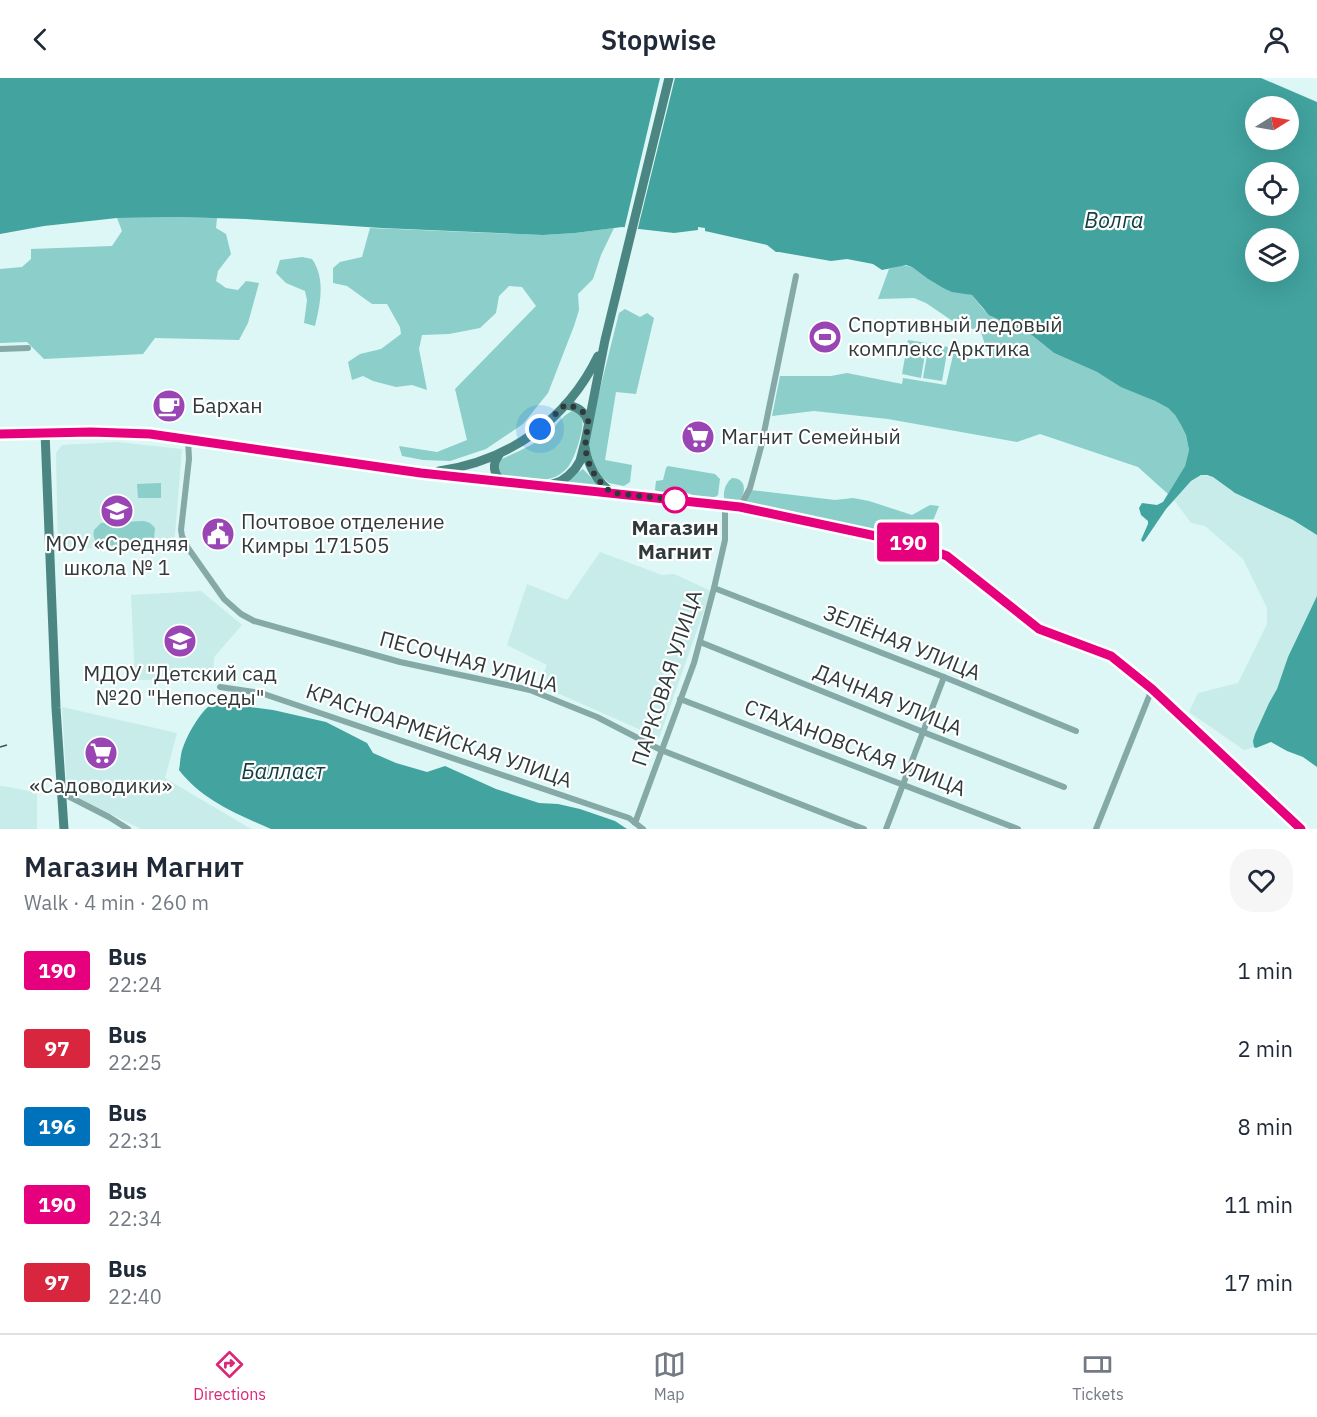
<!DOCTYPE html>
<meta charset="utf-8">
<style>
:root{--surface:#fff;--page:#f6f6f7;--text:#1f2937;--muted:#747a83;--line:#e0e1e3;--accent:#db2777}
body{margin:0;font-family:"IBM Plex Sans",sans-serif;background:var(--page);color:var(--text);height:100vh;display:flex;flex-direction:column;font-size:22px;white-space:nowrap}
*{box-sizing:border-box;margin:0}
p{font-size:20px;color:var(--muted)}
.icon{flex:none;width:33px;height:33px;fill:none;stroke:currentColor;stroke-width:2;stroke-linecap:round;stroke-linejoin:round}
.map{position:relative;height:751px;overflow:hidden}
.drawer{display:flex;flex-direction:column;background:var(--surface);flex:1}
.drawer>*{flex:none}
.badge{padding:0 12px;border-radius:4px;font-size:21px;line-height:39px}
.needle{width:39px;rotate:79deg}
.controls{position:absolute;left:1245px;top:18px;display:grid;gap:12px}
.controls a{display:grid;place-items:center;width:54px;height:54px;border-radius:50%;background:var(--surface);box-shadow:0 6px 24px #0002;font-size:30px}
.you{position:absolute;width:30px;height:30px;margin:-15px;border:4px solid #fff;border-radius:50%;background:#1a73e8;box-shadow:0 0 0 9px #1a73e833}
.map>.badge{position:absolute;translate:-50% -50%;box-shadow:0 0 0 3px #fff}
.round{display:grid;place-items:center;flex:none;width:63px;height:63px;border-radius:24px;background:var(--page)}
.head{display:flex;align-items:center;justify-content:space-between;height:102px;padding:0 24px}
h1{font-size:28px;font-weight:600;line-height:45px}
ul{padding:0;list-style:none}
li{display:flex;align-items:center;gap:18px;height:78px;padding:0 24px}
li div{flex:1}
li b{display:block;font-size:22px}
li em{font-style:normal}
li .badge{min-width:66px;font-weight:700;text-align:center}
header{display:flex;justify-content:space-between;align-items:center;height:78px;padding:0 24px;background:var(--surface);font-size:27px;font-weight:600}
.tab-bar{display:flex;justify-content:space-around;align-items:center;height:84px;border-top:2px solid var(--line);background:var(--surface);font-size:16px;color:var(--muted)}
.tab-bar a{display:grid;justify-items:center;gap:3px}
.tab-bar .active{color:var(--accent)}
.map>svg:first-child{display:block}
.built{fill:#c8ece9}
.green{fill:#8bceca}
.water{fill:#42a39f;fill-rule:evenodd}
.pier{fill:#dcf7f5}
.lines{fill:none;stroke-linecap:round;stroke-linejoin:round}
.street{stroke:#84a9a6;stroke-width:6}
.secondary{stroke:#4b8683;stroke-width:9}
.rail{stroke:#424d4d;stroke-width:1.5;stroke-dasharray:8 8;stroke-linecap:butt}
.line-casing{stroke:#fff;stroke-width:14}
.line{stroke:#e6007e;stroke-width:9}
.walk{stroke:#303a3a;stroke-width:6;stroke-dasharray:0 10.8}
.stop-dot{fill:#fff;stroke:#e6007e;stroke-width:3}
.labels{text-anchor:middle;stroke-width:4.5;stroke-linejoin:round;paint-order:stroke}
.poi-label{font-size:21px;fill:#303a3a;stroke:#fff;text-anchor:start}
.stop-label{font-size:21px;font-weight:bold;fill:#303a3a;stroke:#fff}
.street-label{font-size:21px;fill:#303a3a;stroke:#fff}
.water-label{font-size:22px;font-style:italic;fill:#123f3d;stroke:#fff}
</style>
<header><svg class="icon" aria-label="back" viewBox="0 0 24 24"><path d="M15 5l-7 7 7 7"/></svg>Stopwise<svg class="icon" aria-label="person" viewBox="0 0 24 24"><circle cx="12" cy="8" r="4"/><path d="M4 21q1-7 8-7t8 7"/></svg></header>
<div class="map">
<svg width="1317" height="751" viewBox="0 0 1317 751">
<rect width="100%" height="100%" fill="#dcf7f5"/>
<g class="built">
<polygon points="117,364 182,371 174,469 58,471 56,375 62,367"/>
<polygon points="1202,397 1213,399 1230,412 1293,442 1317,457 1317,518 1288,579 1277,611 1269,625 1255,656 1254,669 1244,672 1189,634 1198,615 1238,605 1267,546 1267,530 1243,481 1205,448 1191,445 1174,422 1191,403"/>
<polygon points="600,474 662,497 674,496 711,513 659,660 539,607 547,587 507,567 527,506 567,522"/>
<polygon points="201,513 242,547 214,579 213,601 135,602 131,517"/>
<polygon points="62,629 177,655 165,700 251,751 141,751 81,721 67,712"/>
<polygon points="0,708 9,709 37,715 37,751 0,751"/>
</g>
<g class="green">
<polygon points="180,139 217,140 216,150 226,156 231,176 218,193 216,203 226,210 238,212 246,203 259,205 248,245 239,262 155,260 143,276 44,281 27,264 0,265 0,191 22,189 31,181 31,171 112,168 122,153 117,140"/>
<polygon points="370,150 543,157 575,155 614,150 601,177 593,201 578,216 579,232 574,248 548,315 523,346 486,371 450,383 423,382 402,378 399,368 437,374 467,362 455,311 536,228 522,209 509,208 499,218 496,235 480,250 449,256 422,257 419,271 427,312 412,307 396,309 373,303 363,298 352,302 348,284 360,276 381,271 401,256 400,249 387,226 372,226 347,208 333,205 333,190 340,184 362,179"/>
<path d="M302,179l10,2c14,20 8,46 3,67l-11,-3 3,-23 -2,-9 -19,-8 -10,-10 4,-13z"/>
<polygon points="902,187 912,189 928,201 943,210 972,217 984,232 999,242 1033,258 1054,275 1097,294 1121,308 1155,323 1168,330 1175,337 1181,347 1186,357 1189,372 1185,388 1168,416 1138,389 1040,356 1017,364 888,341 814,333 772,338 780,298 831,298 847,295 902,306 903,300 946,307 954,273 970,281 989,280 981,254 954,244 926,225 914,220 878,221 889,191"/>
<polygon points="625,231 640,239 647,235 654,240 636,316 616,314 605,382 632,387 630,404 624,408 609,405 602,399 594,386 588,365 591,347 619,235"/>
<polygon points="908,262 927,265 921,300 902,296"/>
<polygon points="929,266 948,269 942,303 923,300"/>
<path d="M572,333c5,1 8,2 10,8 3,9 -8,41 -14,48 -4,5 -10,9 -16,11 -15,5 -34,0 -51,-2l-3,-4 2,-12c16,-8 33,-14 47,-26 9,-7 14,-18 25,-23z"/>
<path d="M668,388l47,8 5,5 -2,16c-16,12 -28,-6 -44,-5 -3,0 -7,3 -10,4l-9,-4 1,-9 7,-1 3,-12z"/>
<polygon points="583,391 601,410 563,406"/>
<path d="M732,400c16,0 14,18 5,25 -4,2 -6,2 -10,2 -6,-8 -3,-21 5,-27z"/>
<polygon points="161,405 161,420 138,420 137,406"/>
<polygon points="751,412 835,422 853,420 869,423 912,437 930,427 939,428 928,455 940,464 938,469 898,457 744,427"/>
<path d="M144,443l6,2 5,5 -1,10 -5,4 -44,4c-9,-2 -13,-8 -11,-16l7,-7z"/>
</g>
<g class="water">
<path d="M0,0h1261l56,24v433l-24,-15 -58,-27 -22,-16 -6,-2h-6l-10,6 -25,28 -21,31 -2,2 -2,-2 7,-16v-3l-7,-6 -2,-7 3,-5 15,2 6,-3 22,-36 4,-16 -3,-15 -5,-10 -6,-10 -7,-7 -13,-7 -34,-14 -24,-15 -43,-19 -21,-17 -44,-21 -17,-20 -20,-3 -9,-4 -15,-9 -16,-12 -6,-2 -24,5 -9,-6 -26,-5 -16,2 -52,-9h-3l-9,-7 -62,-14v-3l-7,-1v3l-24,3 -52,-6 -47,6 -32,2 -161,-7 -136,-9 -66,-2 -63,1 -73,8 -44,8zM1256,28h32v34h-32zM1256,94h32v34h-32zM1256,160h32v34h-32z"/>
<polygon points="1317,518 1317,689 1303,679 1287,673 1271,664 1256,670 1254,669 1253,663 1255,656 1269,625 1277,611 1288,579"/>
<path d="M214,624l59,8 53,12 41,21 6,10 23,10 31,9 18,-6 51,23 43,14 19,1 22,5 35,12 12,8h-356c-34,-15 -69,-29 -92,-59 1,-5 1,-10 2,-15 3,-16 19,-44 33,-53z"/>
</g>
<polygon class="pier" points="660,0 675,0 637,154 624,152"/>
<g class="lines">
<g class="street">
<polyline points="0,271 28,270"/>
<polyline points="188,361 189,381 181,452 182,458 188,470 224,521 241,536 254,543 400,584 530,612 597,639 661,672 864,751"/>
<polyline points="612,415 740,429 918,467 947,479 1039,551 1111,578 1152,611 1301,751"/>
<polyline points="740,429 750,410 761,369 796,198"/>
<polyline points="714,510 944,599 1076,653"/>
<polyline points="700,564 923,654 1064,709"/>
<polyline points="220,609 261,615 629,740 643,751"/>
<polyline points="680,621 1018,751"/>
<polyline points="62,715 109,739 128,751"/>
<polyline points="635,745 694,585 714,510 725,462 725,427"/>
<polyline points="886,751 944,599"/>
<polyline points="1096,751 1152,611"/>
</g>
<g class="secondary">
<path d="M565,327c12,1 20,6 23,17"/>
<polyline points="45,354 56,630 64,751"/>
<polyline points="0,355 91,354 150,356 421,395 612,415"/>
<path d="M585,369c3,19 11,34 27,46"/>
<path d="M499,377c-7,9 -6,19 3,26"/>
<path d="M439,393c70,-10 128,-51 159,-115"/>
<polyline points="550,407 561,403 568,398 575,391 580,383 585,364 605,262 669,0"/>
</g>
<polyline class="rail" points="0,669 7,667"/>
</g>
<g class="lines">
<g class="line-casing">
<polyline id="line" points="0,356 91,354 150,356 421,395 740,429 918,467 947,478 1039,551 1111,578 1152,611 1301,751"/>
</g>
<use href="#line" class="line"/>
<path class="walk" d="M540,351l25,-24c9,1 20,5 23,15 1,6 -2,13 -2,19 -3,21 9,41 26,54l66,7h-3"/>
</g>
<defs>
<g id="stadium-disc" transform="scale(1.725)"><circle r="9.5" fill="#9945b3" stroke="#fff"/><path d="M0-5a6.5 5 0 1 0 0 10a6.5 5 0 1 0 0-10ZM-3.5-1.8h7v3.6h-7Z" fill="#fff"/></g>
<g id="cafe-disc" transform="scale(1.725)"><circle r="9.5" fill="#9945b3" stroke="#fff"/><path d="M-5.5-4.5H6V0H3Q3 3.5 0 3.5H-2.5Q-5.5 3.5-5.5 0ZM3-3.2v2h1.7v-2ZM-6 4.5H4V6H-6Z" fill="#fff"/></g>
<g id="supermarket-disc" transform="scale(1.725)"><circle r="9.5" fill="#9945b3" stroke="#fff"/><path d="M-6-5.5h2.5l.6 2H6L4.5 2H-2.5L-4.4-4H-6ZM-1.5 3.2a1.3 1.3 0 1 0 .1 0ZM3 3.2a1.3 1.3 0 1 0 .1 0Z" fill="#fff"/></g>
<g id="school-disc" transform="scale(1.725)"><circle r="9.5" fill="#9945b3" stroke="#fff"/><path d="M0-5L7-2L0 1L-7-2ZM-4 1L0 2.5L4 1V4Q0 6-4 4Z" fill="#fff"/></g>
<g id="civic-disc" transform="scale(1.725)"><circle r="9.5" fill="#9945b3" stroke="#fff"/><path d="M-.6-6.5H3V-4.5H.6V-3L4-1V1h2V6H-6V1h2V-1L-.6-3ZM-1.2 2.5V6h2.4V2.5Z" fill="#fff"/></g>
</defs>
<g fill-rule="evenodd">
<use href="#stadium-disc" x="825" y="259"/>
<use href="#cafe-disc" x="169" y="328"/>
<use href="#supermarket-disc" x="698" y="359"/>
<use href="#school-disc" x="117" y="433"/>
<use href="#civic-disc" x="218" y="456"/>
<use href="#school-disc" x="180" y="563"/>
<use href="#supermarket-disc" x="101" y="675"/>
</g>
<circle class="stop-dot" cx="675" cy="422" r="12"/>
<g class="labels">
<g class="poi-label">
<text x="848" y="254">Спортивный ледовый<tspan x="848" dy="24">комплекс Арктика</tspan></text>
<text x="192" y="335">Бархан</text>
<text x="721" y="366">Магнит Семейный</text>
<text x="241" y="451">Почтовое отделение<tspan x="241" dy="24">Кимры 171505</tspan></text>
<text x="117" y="473" text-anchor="middle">МОУ «Средняя<tspan x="117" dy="24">школа № 1</tspan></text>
<text x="180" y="603" text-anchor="middle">МДОУ "Детский сад<tspan x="180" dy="24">№20 "Непоседы"</tspan></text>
<text x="101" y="715" text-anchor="middle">«Садоводики»</text>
</g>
<g class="stop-label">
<text x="675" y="457">Магазин<tspan x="675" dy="24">Магнит</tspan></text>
</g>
<g class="street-label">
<text transform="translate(902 565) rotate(22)" y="7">ЗЕЛЁНАЯ УЛИЦА</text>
<text transform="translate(469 584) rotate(15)" y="7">ПЕСОЧНАЯ УЛИЦА</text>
<text transform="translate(667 600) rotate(-72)" y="7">ПАРКОВАЯ УЛИЦА</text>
<text transform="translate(888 622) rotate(22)" y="7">ДАЧНАЯ УЛИЦА</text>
<text transform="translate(439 658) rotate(19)" y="7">КРАСНОАРМЕЙСКАЯ УЛИЦА</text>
<text transform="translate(855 670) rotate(21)" y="7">СТАХАНОВСКАЯ УЛИЦА</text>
</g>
<g class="water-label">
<text x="1114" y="150">Волга</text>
<text x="283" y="701">Балласт</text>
</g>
</g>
</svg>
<div class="controls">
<a><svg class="needle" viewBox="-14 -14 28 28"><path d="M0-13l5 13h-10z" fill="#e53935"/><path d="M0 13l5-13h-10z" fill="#747a83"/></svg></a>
<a><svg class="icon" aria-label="locate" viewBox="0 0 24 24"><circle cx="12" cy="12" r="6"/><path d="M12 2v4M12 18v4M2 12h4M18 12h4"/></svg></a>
<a><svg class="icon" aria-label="layers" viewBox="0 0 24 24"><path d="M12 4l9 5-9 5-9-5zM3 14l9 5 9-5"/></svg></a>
</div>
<div class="you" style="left:540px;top:351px"></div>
<b class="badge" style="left:908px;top:464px;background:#e6007e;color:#fff">190</b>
</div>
<section class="drawer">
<div class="head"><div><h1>Магазин Магнит</h1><p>Walk · 4 min · 260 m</p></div><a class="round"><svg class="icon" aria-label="heart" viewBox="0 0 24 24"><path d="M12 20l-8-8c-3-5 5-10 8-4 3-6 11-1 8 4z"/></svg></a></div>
<ul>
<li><span class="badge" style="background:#e6007e;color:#fff">190</span><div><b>Bus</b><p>22:24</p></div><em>1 min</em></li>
<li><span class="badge" style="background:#d7263d;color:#fff">97</span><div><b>Bus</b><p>22:25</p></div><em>2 min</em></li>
<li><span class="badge" style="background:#0072bc;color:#fff">196</span><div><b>Bus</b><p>22:31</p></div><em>8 min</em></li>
<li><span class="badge" style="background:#e6007e;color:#fff">190</span><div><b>Bus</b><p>22:34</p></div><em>11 min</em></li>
<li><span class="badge" style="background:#d7263d;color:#fff">97</span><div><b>Bus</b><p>22:40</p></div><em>17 min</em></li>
</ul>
</section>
<nav class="tab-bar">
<a class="active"><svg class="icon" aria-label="directions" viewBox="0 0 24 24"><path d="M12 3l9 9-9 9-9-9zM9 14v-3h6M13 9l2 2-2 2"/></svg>Directions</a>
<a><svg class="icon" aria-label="map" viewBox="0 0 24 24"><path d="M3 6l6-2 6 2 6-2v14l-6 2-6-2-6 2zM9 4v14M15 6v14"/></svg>Map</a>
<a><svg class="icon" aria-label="tickets" viewBox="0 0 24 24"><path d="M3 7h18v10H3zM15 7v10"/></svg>Tickets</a>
</nav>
